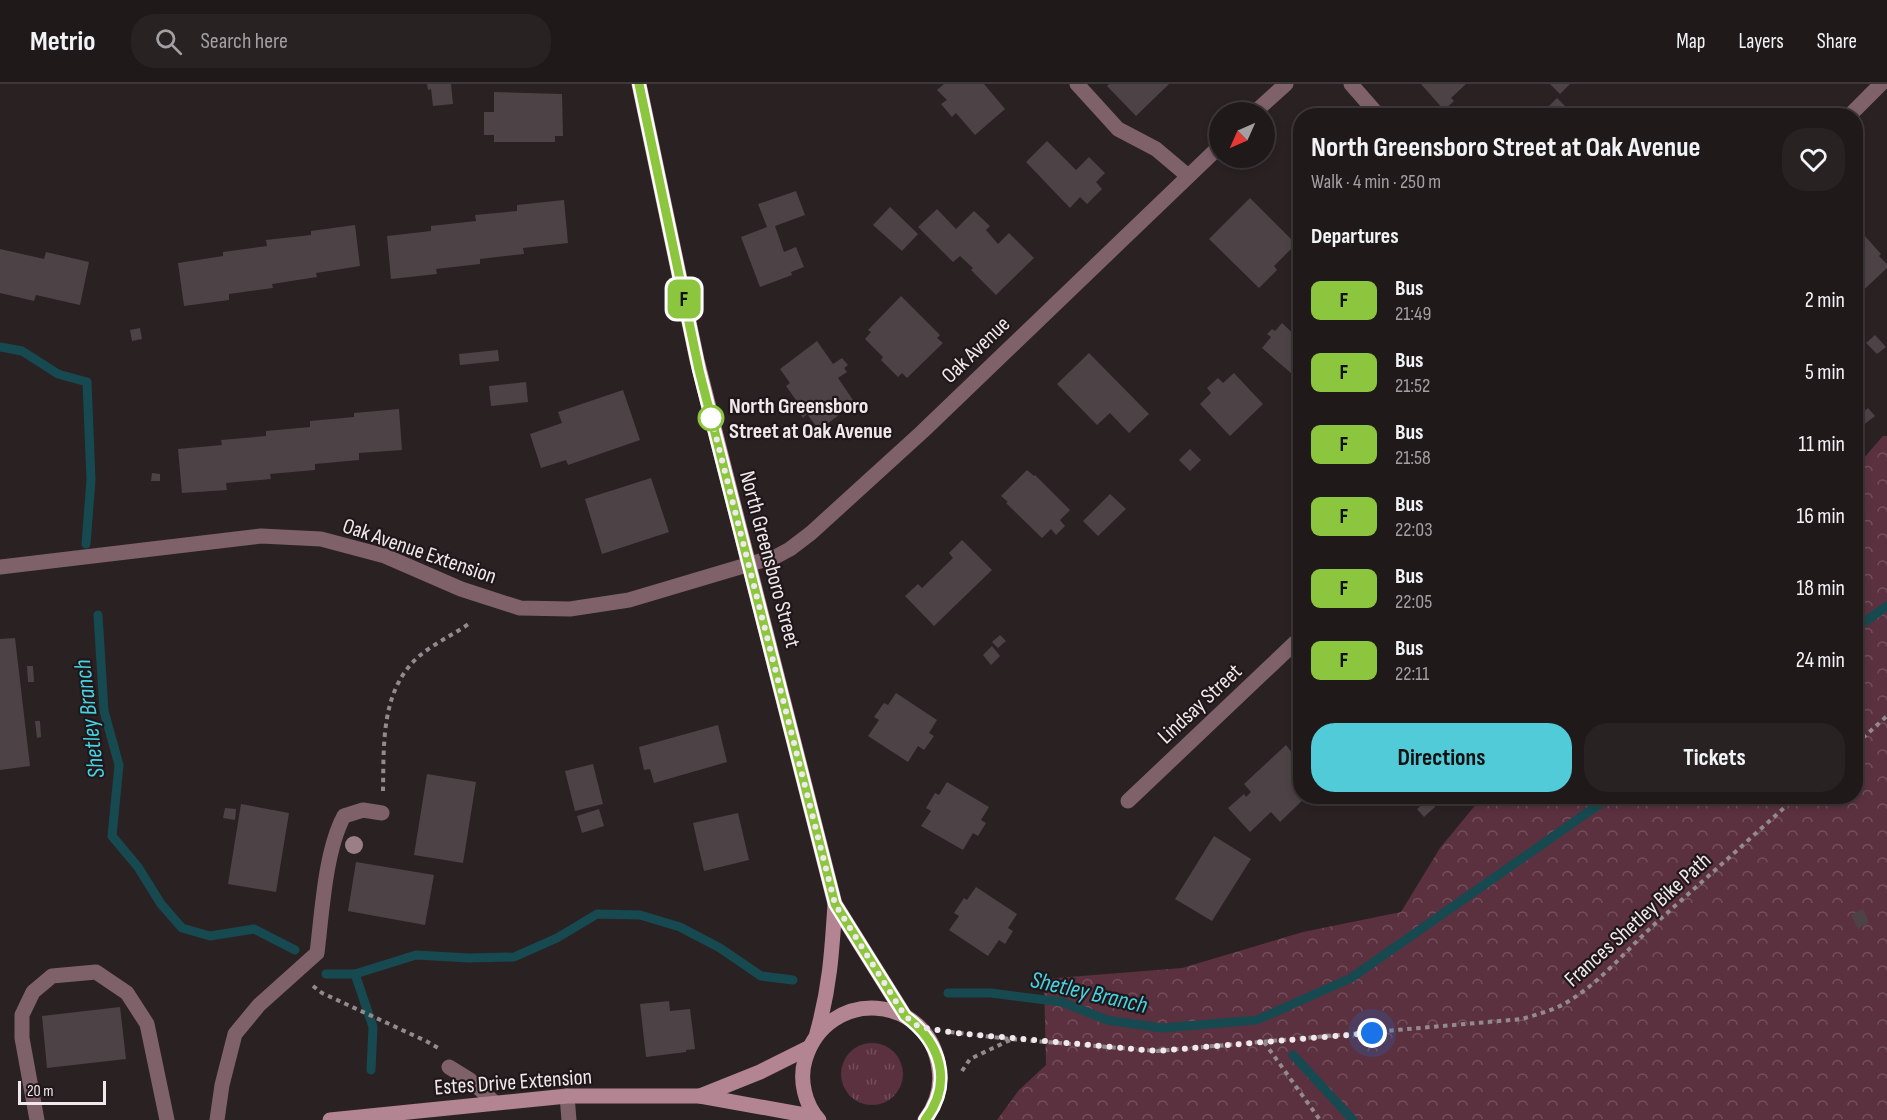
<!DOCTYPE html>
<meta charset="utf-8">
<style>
:root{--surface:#20191a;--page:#282223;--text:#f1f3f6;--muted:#a2a0a2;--line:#3d3839;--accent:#52cbd9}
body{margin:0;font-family:"Sofia Sans Condensed",sans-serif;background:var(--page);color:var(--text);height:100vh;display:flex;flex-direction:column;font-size:22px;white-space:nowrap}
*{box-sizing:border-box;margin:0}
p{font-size:20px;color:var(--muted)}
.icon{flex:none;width:33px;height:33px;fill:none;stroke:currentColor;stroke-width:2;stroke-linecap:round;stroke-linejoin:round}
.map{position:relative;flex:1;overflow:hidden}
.side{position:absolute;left:1293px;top:24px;width:570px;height:696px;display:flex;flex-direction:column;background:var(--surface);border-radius:24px;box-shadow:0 3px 9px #0003,0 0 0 2px var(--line)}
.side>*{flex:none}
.badge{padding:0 12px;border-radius:9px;font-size:21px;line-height:39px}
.needle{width:39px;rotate:225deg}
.tools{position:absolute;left:1209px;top:18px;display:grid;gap:12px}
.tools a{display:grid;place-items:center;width:66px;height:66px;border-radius:50%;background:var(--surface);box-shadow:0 3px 9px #0003,0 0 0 2px var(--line);font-size:30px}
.scale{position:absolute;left:18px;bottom:15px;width:88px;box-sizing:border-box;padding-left:6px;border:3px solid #f0e9eb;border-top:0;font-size:16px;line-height:21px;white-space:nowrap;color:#f0e9eb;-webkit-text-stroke:4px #20171a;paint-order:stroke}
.you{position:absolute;width:30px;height:30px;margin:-15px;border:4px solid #fff;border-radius:50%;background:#1a73e8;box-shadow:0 0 0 9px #1a73e833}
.map>.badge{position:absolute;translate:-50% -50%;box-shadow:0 0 0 3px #fff}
h2{padding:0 18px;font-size:22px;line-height:54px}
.round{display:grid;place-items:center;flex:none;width:63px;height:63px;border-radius:24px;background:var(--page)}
.overview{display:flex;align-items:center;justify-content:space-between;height:102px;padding:0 18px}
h1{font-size:28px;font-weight:700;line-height:45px}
.cta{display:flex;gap:12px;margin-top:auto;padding:12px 18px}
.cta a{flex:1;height:69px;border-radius:24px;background:var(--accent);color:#111;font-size:24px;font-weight:700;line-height:69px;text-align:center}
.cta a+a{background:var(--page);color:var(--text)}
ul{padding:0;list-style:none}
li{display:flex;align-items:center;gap:18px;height:72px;padding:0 18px}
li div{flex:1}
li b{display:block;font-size:22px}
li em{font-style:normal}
li .badge{min-width:66px;font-weight:700;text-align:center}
header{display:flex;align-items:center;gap:36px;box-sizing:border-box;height:84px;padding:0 30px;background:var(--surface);border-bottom:2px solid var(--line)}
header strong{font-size:28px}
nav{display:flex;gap:33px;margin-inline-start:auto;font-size:21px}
.search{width:420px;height:54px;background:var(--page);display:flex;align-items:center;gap:15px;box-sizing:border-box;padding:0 21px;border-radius:24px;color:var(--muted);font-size:22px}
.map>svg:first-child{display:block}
.grass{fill:url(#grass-tufts)}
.forest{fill:url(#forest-crowns)}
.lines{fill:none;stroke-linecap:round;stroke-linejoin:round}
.stream{stroke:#164a50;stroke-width:9}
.building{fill:#4d4346}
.path{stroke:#928a8c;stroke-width:4;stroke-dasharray:4.5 4.5;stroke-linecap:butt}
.service{stroke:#7f616a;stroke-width:15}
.minor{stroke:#7f616a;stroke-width:15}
.secondary{stroke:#b38492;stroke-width:15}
.tree{fill:#9a7f86}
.line-casing{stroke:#fff;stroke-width:14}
.line{stroke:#8bc63e;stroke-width:9}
.walk{stroke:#f0e9eb;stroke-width:6;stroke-dasharray:0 10.8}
.stop-dot{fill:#fff;stroke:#8bc63e;stroke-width:3}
.labels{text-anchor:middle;stroke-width:4.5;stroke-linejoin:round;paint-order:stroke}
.street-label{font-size:22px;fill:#f0e9eb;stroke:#20171a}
.stop-label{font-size:22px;font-weight:bold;fill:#f0e9eb;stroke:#20171a;text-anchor:start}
.water-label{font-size:24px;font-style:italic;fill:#44d4e4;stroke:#20171a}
</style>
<header>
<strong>Metrio</strong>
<div class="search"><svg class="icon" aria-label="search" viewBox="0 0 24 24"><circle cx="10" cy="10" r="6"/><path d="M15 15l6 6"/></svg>Search here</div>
<nav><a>Map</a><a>Layers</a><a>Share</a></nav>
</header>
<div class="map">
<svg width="1887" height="1036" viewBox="0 0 1887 1036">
<defs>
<pattern id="grass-tufts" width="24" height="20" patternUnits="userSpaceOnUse" patternTransform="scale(1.5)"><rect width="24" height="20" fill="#5b313f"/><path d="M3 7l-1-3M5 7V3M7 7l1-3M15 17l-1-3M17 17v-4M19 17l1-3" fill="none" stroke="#734f5b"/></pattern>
<pattern id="forest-crowns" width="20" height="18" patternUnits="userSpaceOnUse" patternTransform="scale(1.5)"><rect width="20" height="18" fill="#5b313f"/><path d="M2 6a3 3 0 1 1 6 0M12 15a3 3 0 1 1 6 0" fill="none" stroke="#734f5b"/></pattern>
</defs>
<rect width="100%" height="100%" fill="#2a2123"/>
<circle class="grass" cx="872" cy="990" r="31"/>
<polygon class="forest" points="1883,352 1887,352 1887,1036 997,1036 1019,1006 1046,981 1044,895 1182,884 1303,848 1401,828 1440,764 1482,713 1856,712 1856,383"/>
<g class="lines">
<g class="stream">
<polyline points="0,263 22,267 58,290 87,298 91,396 86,460"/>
<polyline points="98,531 104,627 119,681 112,752 138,783 161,820 182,844 210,852 254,845 295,866"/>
<polyline points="1856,544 1887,522"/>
<polyline points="326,890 355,890 416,871 469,874 514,873 557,854 597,830 640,831 680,843 720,864 761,892 793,896"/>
<polyline points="355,890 373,943 371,986"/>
<polyline points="948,909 991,909 1062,918 1107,936 1162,944 1257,936 1351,894 1611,712"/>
<polyline points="1293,971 1353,1036"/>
</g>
</g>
<g class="building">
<polygon points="427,0 451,0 453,20 433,22 431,5 428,6"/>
<polygon points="944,0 984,0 1005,25 975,51 956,29 952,33 941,20 947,16 937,6"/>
<polygon points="1109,0 1169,0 1136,32 1107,2"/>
<polygon points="1421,0 1466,0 1451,14 1454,17 1444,26"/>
<polygon points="1550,0 1570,0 1560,10"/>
<polygon points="494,8 562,10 563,52 555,52 555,58 494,58 494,51 484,51 484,28 494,28"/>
<polygon points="1557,14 1569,26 1563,32 1549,32 1544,27"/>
<polygon points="1047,57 1076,86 1089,73 1105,89 1096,98 1102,105 1087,120 1080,113 1070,124 1026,78"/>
<polygon points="796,107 805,131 775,142 784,168 796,163 804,183 791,188 792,191 760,203 741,153 767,143 758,120"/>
<polygon points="1250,114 1296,160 1274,182 1277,186 1259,204 1209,155"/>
<polygon points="564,116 568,159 523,164 524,170 480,175 480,180 436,185 437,190 391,195 387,152 431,147 431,142 476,137 475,131 517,127 517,121"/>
<polygon points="890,123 918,150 902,167 873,141"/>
<polygon points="937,125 956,145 974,127 990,142 986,146 998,160 1009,149 1034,174 996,211 971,186 973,184 960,172 953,178 918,143"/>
<polygon points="355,141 360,182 316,189 317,193 272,200 273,204 229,210 229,216 184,222 178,179 223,172 223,168 267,162 266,156 311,151 311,147"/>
<polygon points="1856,142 1881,170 1879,172 1887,180 1887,184 1856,213"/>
<polygon points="0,165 44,175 46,168 89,178 80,221 36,211 34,217 0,209"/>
<polygon points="901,212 940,251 937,254 943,259 907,294 902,289 898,293 881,276 883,273 865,255 871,248 868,246"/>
<polygon points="1282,239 1300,256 1300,280 1292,290 1262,264 1271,253 1267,250 1272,245 1275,247"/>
<polygon points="140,244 142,255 132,257 130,246"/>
<polygon points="1875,251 1886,263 1877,270 1866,259"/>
<polygon points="817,257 833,280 842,274 848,281 844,284 847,288 838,294 855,319 819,346 807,330 803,334 792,319 796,316 786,302 790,299 780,285"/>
<polygon points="498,266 499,277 460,281 459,270"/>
<polygon points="1089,269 1149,330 1129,349 1110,329 1097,341 1057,300"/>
<polygon points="1234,289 1263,320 1230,352 1200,320 1211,309 1207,304 1218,294 1223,299"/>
<polygon points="526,298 528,318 491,322 489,302"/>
<polygon points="623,306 640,356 568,381 566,376 541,384 530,350 562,339 558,328"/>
<polygon points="1868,324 1875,332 1862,342 1856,334"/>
<polygon points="399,325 402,366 359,369 359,376 315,380 315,386 270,390 271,395 226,399 227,406 182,409 178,365 222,361 221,356 266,352 266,347 310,343 310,337 354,333 354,329"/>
<polygon points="1190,365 1201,376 1190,387 1179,376"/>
<polygon points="1027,386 1034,392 1035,391 1070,426 1060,436 1065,442 1056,451 1051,445 1042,454 1006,419 1008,418 1001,412"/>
<polygon points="152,389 160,390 160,397 151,397"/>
<polygon points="651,394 669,448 602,470 585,415"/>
<polygon points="1110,410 1126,425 1098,452 1083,437"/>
<polygon points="962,456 992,486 934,542 905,512 918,500 922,504 953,474 949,469"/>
<polygon points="1000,551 1006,557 998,564 992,558"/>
<polygon points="15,554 30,682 0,686 0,555"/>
<polygon points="992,562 1000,572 991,581 983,571"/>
<polygon points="27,582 33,582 34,598 28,598"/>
<polygon points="896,609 937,636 929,649 934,652 924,666 918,662 908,678 868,652 879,636 874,633 884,619 888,621"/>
<polygon points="35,637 40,637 41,653 37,654"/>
<polygon points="718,641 727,678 654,699 650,685 644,686 639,663"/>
<polygon points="1286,661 1293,670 1300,663 1300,712 1307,712 1280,738 1271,728 1250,748 1228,724 1244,710 1246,713 1251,708 1244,700"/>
<polygon points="593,680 603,720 575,727 565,687"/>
<polygon points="427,690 476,698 463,779 414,771"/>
<polygon points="947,698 989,723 981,736 986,739 978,752 973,749 963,766 921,742 931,727 926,724 935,709 939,711"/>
<polygon points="1429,715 1435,723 1424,733 1417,725"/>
<polygon points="241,720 289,729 276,808 228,800"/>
<polygon points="225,724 236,725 235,736 223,734"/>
<polygon points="599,725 604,742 582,749 577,732"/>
<polygon points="738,729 749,776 704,787 693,739"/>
<polygon points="1214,752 1251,775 1212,837 1175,815"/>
<polygon points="356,778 434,791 425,841 348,827"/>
<polygon points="976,803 1017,830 1008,844 1013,847 1005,860 999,856 988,872 949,846 959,832 954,829 964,814 967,816"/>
<polygon points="1863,825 1869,838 1858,845 1851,831"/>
<polygon points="669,917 670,927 690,925 695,965 686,966 686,968 646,973 640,920"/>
<polygon points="120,923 126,975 47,984 42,932"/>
</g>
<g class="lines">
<g class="path">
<polyline points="1856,660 1887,632"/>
<path d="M383,707c1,-50 -3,-108 44,-141 14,-10 29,-17 43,-27"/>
<polyline points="313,902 322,909 426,957 438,964"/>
<path d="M950,948l60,7 147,12 365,-32c16,-5 33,-9 47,-18 34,-21 59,-53 88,-79 47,-42 94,-84 140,-126"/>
<polyline points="1264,958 1320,1036"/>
<polyline points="962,987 970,975 1010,956"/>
</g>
<g class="service">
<polyline points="1077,0 1118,45 1156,65 1188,92"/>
<polyline points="449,983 470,996 495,1019"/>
<polyline points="567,1012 569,1036"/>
<polyline points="37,1036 22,954 22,931 33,908 52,892 96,888 127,909 147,940 167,1036"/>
<path d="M217,1036l5,-35 13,-51 24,-29 58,-52c5,-40 8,-102 27,-137l19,-6 19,3"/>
</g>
<g class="minor">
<polyline points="1351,0 1379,32"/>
<polyline points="1255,28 1286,0"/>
<polyline points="1849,32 1881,0"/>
<polyline points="0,483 261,452 321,455 385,472 461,505 520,524 570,525 629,516 777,472 790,465 811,449 922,348 1220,62"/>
<polyline points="1128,717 1300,554"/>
</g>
<g class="secondary">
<polyline points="639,0 697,276 835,820 905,932"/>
<path d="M817,949c13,-46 15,-83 18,-129"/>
<polyline points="700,1012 760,988 808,964"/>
<polyline points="330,1036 567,1012 700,1012 816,1033"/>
<path d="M819,1036c-14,-15 -20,-40 -14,-60 22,-74 125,-67 134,9 3,19 -3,36 -14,51"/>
</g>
</g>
<circle class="tree" cx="354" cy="761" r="9"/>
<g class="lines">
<g class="line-casing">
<path id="line" d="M639,0l60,286 136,534 70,112c35,26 49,66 20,104"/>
</g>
<use href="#line" class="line"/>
<polyline class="walk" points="711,334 710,329 835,820 905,932 919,943 956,949 1157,967 1372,949"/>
</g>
<circle class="stop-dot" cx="711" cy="334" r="12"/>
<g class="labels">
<g class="street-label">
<text transform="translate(975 265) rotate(-44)" y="8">Oak Avenue</text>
<text transform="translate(420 466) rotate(19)" y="8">Oak Avenue Extension</text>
<text transform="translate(771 475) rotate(75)" y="8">North Greensboro Street</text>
<text transform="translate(1199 619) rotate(-43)" y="8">Lindsay Street</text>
<text transform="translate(1637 835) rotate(-42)" y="8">Frances Shetley Bike Path</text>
<text transform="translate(513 997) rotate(-4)" y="8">Estes Drive Extension</text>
</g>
<g class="stop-label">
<text x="729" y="329">North Greensboro<tspan x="729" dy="25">Street at Oak Avenue</tspan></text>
</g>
<g class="water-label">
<text transform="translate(89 635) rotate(-97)" y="8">Shetley Branch</text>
<text transform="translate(1089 908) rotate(13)" y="8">Shetley Branch</text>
</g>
</g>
</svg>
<div class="tools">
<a><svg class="needle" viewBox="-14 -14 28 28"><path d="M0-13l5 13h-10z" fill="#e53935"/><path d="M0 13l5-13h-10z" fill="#a2a0a2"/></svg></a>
</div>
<div class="scale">20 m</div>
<div class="you" style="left:1372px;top:949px"></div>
<b class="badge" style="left:684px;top:215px;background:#8bc63e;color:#111">F</b>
<section class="side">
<div class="overview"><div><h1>North Greensboro Street at Oak Avenue</h1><p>Walk · 4 min · 250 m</p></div><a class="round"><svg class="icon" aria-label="heart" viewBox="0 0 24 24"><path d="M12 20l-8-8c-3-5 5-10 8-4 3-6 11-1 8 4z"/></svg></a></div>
<h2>Departures</h2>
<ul>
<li><span class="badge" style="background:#8bc63e;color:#111">F</span><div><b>Bus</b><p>21:49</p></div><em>2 min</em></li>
<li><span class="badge" style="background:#8bc63e;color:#111">F</span><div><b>Bus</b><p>21:52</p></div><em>5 min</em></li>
<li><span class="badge" style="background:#8bc63e;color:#111">F</span><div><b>Bus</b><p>21:58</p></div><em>11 min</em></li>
<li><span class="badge" style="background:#8bc63e;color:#111">F</span><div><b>Bus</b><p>22:03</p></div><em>16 min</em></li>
<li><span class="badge" style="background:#8bc63e;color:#111">F</span><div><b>Bus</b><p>22:05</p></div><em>18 min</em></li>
<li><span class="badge" style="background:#8bc63e;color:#111">F</span><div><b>Bus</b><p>22:11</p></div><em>24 min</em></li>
</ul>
<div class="cta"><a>Directions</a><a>Tickets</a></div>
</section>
</div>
